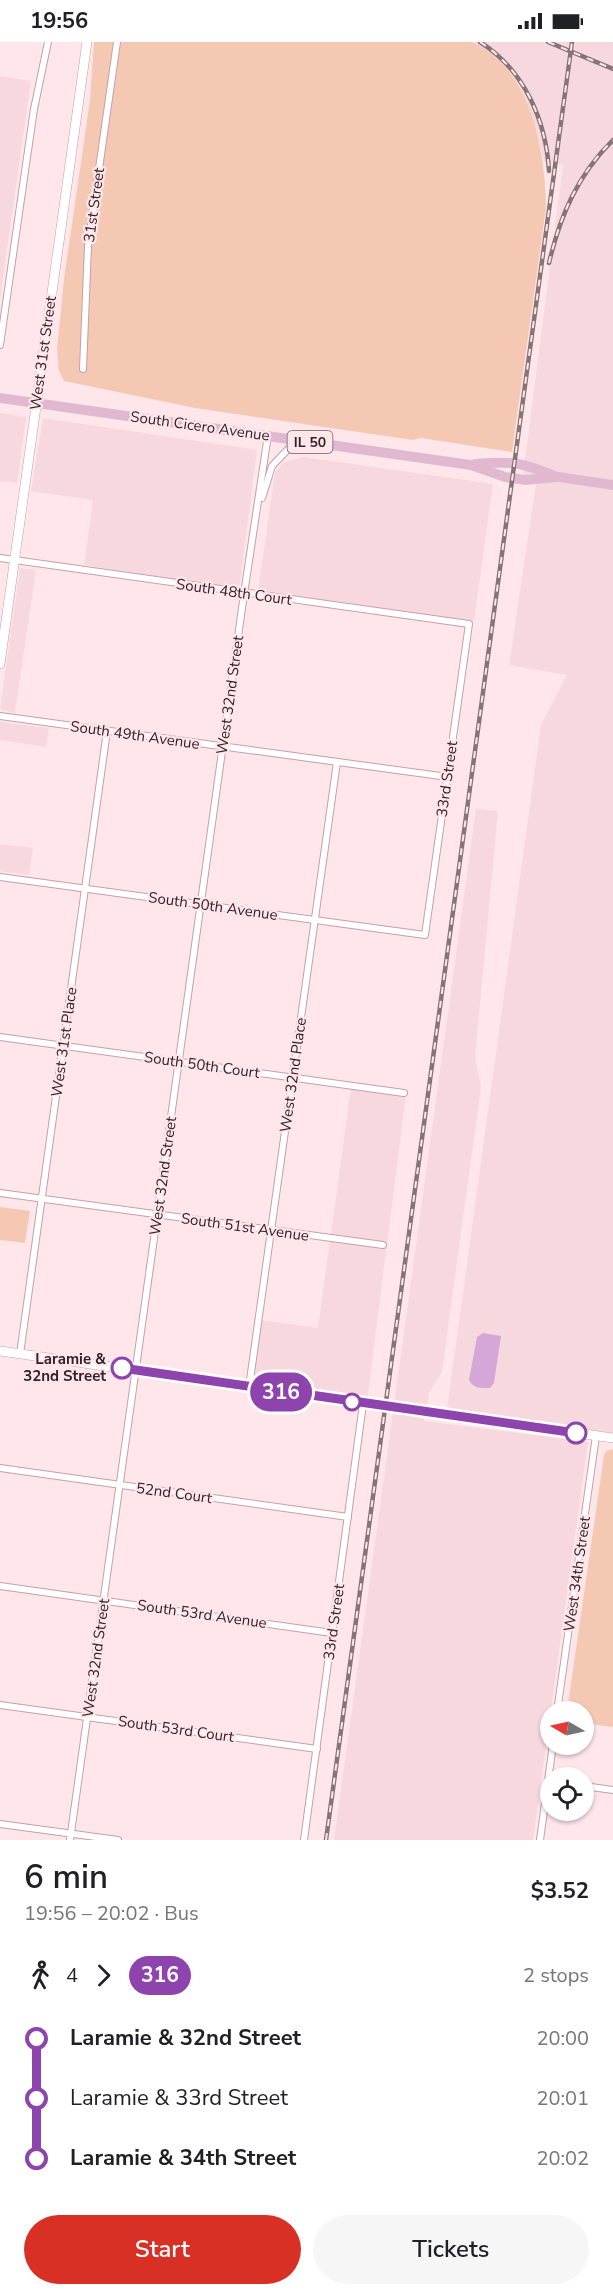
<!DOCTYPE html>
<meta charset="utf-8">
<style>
:root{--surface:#fff;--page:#f6f6f6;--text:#202124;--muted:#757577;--accent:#d93025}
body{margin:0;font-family:"Nunito Sans",sans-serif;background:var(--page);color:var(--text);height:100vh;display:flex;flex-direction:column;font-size:22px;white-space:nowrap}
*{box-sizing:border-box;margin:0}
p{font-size:20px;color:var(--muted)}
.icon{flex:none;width:33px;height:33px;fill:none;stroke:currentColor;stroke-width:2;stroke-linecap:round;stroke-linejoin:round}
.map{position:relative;height:1798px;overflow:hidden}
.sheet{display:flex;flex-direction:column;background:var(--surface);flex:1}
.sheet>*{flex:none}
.badge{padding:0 12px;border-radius:20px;font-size:21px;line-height:39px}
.needle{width:39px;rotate:279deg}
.tools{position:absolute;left:540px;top:1659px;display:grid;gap:12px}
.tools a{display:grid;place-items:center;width:54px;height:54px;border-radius:50%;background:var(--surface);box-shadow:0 2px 4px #0004;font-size:30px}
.map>.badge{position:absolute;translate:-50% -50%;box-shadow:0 0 0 3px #fff}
.legs{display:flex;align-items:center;gap:9px;height:66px;padding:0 24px;font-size:20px}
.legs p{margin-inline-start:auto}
.overview{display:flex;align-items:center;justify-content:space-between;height:102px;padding:0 24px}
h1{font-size:33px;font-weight:600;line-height:45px}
.button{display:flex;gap:12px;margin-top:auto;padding:12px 24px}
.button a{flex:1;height:69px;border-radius:36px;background:var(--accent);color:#fff;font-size:24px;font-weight:600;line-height:69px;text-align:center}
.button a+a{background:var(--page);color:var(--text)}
ul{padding:0 24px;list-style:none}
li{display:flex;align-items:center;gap:21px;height:60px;font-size:22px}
li i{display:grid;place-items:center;width:9px;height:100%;margin:0 8px;background:currentColor}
li i::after{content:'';width:15px;height:15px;margin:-8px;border:4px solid;border-radius:50%;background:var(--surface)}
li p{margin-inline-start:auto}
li:first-child i{background:linear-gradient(#0000 50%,currentColor 0)}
li:last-child i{background:linear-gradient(currentColor 50%,#0000 0)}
.status{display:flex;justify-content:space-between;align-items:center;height:42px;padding:0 30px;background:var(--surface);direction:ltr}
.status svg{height:16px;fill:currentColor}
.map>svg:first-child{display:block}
.built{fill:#f7d8df}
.green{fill:#f5c8b4}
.water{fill:#d5a7d8}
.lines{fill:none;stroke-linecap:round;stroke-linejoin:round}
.secondary-tunnel{stroke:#d6bfc3;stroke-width:9;stroke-dasharray:9 4.5;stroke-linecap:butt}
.minor-casing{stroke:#c69fa7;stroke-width:8}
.secondary-casing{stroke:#c69fa7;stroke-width:10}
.primary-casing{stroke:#d2cecf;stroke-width:10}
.minor{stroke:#fff;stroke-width:6}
.secondary{stroke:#fff;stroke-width:9}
.primary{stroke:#e2b7d0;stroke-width:9}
.rail-casing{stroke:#877477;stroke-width:4.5}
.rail{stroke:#ffe6eb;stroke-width:2;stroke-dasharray:7;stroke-linecap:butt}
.line-1-casing{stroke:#fff;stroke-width:14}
.line-1{stroke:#8e44ad;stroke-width:9}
.stop-1-dot{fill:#fff;stroke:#8e44ad;stroke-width:3}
.labels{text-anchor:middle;stroke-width:4.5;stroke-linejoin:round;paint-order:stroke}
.shield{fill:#ffe6eb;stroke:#6f5d60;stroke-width:1.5}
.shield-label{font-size:14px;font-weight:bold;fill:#312225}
.street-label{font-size:15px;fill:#312225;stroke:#ffe6eb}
.stop-label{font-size:15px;font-weight:bold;fill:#312225;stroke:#ffe6eb;text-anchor:end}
</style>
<div class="status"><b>19:56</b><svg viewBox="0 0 49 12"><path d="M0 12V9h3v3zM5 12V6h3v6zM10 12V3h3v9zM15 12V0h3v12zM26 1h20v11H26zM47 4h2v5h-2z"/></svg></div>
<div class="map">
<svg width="613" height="1798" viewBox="0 0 613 1798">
<rect width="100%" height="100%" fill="#ffe6eb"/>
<g class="built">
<polygon points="472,0 613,0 613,1391 447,1367 541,683 567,633 509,623 537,435 523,433 563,123 544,120 538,92 521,49 505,25 494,15"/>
<polygon points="0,34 31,39 0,256"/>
<polygon points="0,371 26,375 17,441 0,439"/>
<polygon points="43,376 257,408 239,547 84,523 93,458 31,449"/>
<polygon points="303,415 493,442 474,579 258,548 275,431 283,421"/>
<polygon points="20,526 36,528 15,671 0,667"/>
<polygon points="0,680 49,686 46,705 0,698"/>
<polygon points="476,767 498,769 475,1015 481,1045 442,1330 429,1351 424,1379 588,1400 533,1798 334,1798"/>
<polygon points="0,802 33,806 29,833 0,829"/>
<polygon points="351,1045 406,1053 367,1359 252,1343 261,1278 318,1286"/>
</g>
<g class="green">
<path d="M94,0h378c60,29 73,106 74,166l-34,244 -91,-14 -8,2 -218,-32 -131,-27 -5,-10 -2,-22 7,-70 26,-179z"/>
<polygon points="0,1165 30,1169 25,1201 0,1198"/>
<polygon points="613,1407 613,1685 584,1681 584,1670 567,1669 604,1413 606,1409"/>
</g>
<path class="water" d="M483,1291l18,3 -7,47 -4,5c-8,0 -17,1 -21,-8l8,-43z"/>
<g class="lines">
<polyline class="secondary-tunnel" points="382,1364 426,1370"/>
<g class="minor-casing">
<g id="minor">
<polyline points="0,303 34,67 48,0"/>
<polyline points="83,327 88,204 117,0"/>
<polyline points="262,456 272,424 297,398"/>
<polyline points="0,516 469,582 425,893 0,835"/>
<polyline points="0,674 448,735"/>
<polyline points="0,995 404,1051"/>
<polyline points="0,1151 383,1203"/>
<polyline points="20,1312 107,689"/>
<polyline points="249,1345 337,720"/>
<polyline points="0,1426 348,1475"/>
<polyline points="0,1544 332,1591"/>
<polyline points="0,1663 317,1707"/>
<polyline points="557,1670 596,1394"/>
<polyline points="584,1744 613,1748"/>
<polyline points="0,1782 118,1798"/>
<polyline points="70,1798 244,552 268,393"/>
<polyline points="304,1798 363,1362"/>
<polyline points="540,1798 553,1702"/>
</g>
</g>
<g class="secondary-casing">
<g id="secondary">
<polyline points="0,622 87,0"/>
<polyline points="0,1309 382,1364"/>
<polyline points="426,1370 613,1396"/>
</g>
</g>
<g class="primary-casing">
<g id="primary">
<polyline points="0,356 471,423 505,435 525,438 559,435 613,443"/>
<path d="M475,422c36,-3 48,-2 82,13"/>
</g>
</g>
<use href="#minor" class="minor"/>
<use href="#secondary" class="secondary"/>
<use href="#primary" class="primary"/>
<g class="rail-casing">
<g id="rail">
<path d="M480,0c44,28 66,78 69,129"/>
<polyline points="548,0 613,27"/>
<path d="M549,221c11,-47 29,-89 64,-123"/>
<polyline points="326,1798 572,0"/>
</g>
</g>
<use href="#rail" class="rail"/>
</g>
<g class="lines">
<g class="line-1-casing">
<polyline id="line-1" points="122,1326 576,1391"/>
</g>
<use href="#line-1" class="line-1"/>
</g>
<g class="stop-1-dot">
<circle cx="122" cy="1326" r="10"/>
<circle cx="352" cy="1360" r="8"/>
<circle cx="576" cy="1391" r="10"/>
</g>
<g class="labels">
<rect class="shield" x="287.5" y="389" width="45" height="22" rx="4.5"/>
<g class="shield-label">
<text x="310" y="405">IL 50</text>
</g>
<g class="street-label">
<text transform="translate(94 163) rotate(-82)" y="5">31st Street</text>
<text transform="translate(43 311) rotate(-82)" y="5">West 31st Street</text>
<text transform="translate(200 384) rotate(8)" y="5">South Cicero Avenue</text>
<text transform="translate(234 550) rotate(8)" y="5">South 48th Court</text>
<text transform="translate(230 653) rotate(-82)" y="5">West 32nd Street</text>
<text transform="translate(135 693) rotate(8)" y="5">South 49th Avenue</text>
<text transform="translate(447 737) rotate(-82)" y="5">33rd Street</text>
<text transform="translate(213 864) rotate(8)" y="5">South 50th Avenue</text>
<text transform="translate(64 1000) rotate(-82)" y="5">West 31st Place</text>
<text transform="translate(202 1023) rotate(8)" y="5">South 50th Court</text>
<text transform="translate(293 1033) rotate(-82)" y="5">West 32nd Place</text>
<text transform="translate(163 1134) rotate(-82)" y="5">West 32nd Street</text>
<text transform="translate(245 1185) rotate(8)" y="5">South 51st Avenue</text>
<text transform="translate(174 1451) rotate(8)" y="5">52nd Court</text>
<text transform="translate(577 1532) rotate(-82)" y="5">West 34th Street</text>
<text transform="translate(202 1572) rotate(8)" y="5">South 53rd Avenue</text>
<text transform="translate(334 1580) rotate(-82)" y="5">33rd Street</text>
<text transform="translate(96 1616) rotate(-82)" y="5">West 32nd Street</text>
<text transform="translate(176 1687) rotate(8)" y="5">South 53rd Court</text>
</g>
<g class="stop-label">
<text x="106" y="1322">Laramie &amp;<tspan x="106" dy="17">32nd Street</tspan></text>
</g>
</g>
</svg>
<div class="tools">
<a><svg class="needle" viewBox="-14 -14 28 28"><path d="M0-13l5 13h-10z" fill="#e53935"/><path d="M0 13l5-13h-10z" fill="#757577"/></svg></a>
<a><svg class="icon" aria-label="locate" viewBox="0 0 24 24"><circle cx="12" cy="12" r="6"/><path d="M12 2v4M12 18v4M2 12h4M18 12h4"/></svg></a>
</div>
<b class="badge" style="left:281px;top:1350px;background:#8e44ad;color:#fff">316</b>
</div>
<section class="sheet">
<div class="overview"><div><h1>6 min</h1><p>19:56 – 20:02 · Bus</p></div><b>$3.52</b></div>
<div class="legs"><svg class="icon" aria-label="walk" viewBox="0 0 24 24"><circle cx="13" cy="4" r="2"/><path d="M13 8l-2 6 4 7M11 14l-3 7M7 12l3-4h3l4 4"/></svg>4<svg class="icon" aria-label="forward" viewBox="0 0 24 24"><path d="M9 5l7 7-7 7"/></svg><b class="badge" style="background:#8e44ad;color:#fff">316</b><p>2 stops</p></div>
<ul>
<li><i style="color:#8e44ad"></i><b>Laramie &amp; 32nd Street</b><p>20:00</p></li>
<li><i style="color:#8e44ad"></i><span>Laramie &amp; 33rd Street</span><p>20:01</p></li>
<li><i style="color:#8e44ad"></i><b>Laramie &amp; 34th Street</b><p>20:02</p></li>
</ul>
<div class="button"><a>Start</a><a>Tickets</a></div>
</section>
